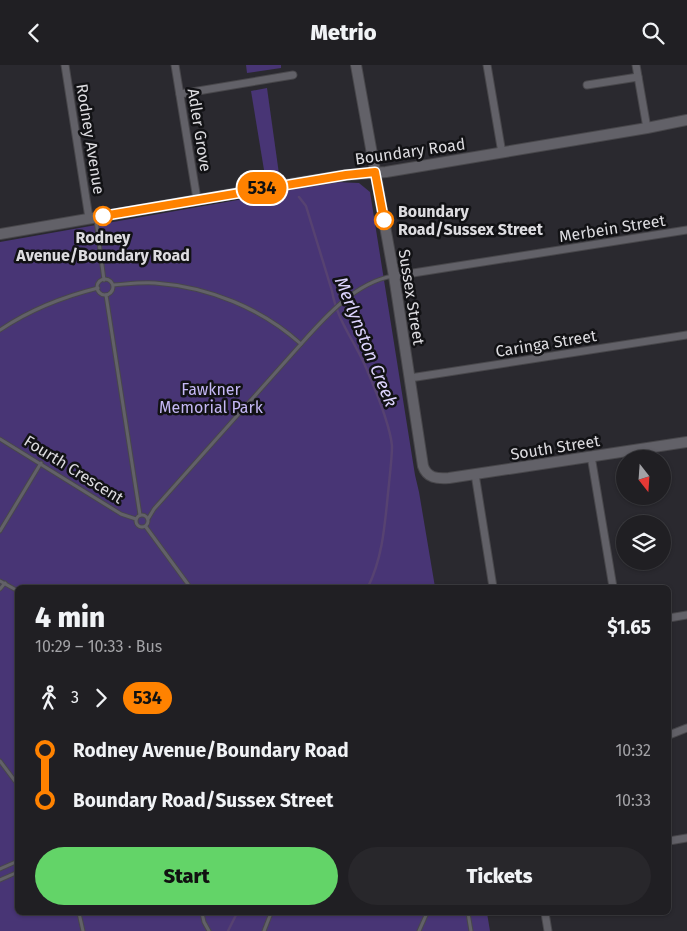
<!DOCTYPE html>
<meta charset="utf-8">
<style>
:root{--surface:#201f23;--page:#28272b;--text:#f1f3f6;--muted:#a2a2a6;--line:#3d3d41;--accent:#63d468}
body{margin:0;font-family:"Fira Sans",sans-serif;background:var(--page);color:var(--text);height:100vh;display:flex;flex-direction:column;font-size:19px;white-space:nowrap}
*{box-sizing:border-box;margin:0}
p{font-size:16px;color:var(--muted)}
.icon{flex:none;width:28px;height:28px;fill:none;stroke:currentColor;stroke-width:2;stroke-linecap:round;stroke-linejoin:round}
.map{position:relative;flex:1;overflow:hidden}
.sheet{position:absolute;left:15px;top:520px;width:656px;height:330px;display:flex;flex-direction:column;background:var(--surface);border-radius:8px;box-shadow:0 1px 4px #0004,0 0 0 1px var(--line)}
.sheet>*{flex:none}
.badge{padding:0 10px;border-radius:16px;font-size:18px;line-height:32px}
.needle{width:32px;rotate:163deg}
.controls{position:absolute;left:616px;top:385px;display:grid;gap:10px}
.controls a{display:grid;place-items:center;width:55px;height:55px;border-radius:50%;background:var(--surface);box-shadow:0 1px 4px #0004,0 0 0 1px var(--line);font-size:25px}
.map>.badge{position:absolute;translate:-50% -50%;box-shadow:0 0 0 2px #fff}
.legs{display:flex;align-items:center;gap:8px;height:55px;padding:0 20px;font-size:16px}
.legs p{margin-inline-start:auto}
.overview{display:flex;align-items:center;justify-content:space-between;height:85px;padding:0 20px}
h1{font-size:28px;font-weight:800;line-height:38px}
.action{display:flex;gap:10px;margin-top:auto;padding:10px 20px}
.action a{flex:1;height:58px;border-radius:30px;background:var(--accent);color:#111;font-size:20px;font-weight:800;line-height:58px;text-align:center}
.action a+a{background:var(--page);color:var(--text)}
ul{padding:0 20px;list-style:none}
li{display:flex;align-items:center;gap:18px;height:50px;font-size:19px}
li i{display:grid;place-items:center;width:8px;height:100%;margin:0 6px;background:currentColor}
li i::after{content:'';width:12px;height:12px;margin:-6px;border:4px solid;border-radius:50%;background:var(--surface)}
li p{margin-inline-start:auto}
li:first-child i{background:linear-gradient(#0000 50%,currentColor 0)}
li:last-child i{background:linear-gradient(currentColor 50%,#0000 0)}
header{display:flex;justify-content:space-between;align-items:center;height:65px;padding:0 20px;background:var(--surface);font-size:22px;font-weight:800}
.map>svg:first-child{display:block}
.green{fill:#483575}
.lines{fill:none;stroke-linecap:round;stroke-linejoin:round}
.stream{stroke:#564271;stroke-width:2.5}
.lane-casing{stroke:#48474b;stroke-width:5}
.street-casing{stroke:#48474b;stroke-width:9}
.secondary-casing{stroke:#48474b;stroke-width:12}
.lane{stroke:#626168;stroke-width:3}
.street{stroke:#626168;stroke-width:7}
.secondary{stroke:#626168;stroke-width:10}
.line-1-casing{stroke:#fff;stroke-width:11}
.line-1{stroke:#ff8200;stroke-width:8}
.stop-1-dot{fill:#fff;stroke:#ff8200;stroke-width:2.5}
.labels{text-anchor:middle;stroke-width:5;stroke-linejoin:round;paint-order:stroke}
.street-label{font-size:16px;fill:#dddce0;stroke:#121215}
.stop-label{font-size:16px;font-weight:bold;fill:#dddce0;stroke:#121215;text-anchor:start}
.park-label{font-size:16px;fill:#c5b8f5;stroke:#121215}
.water-label{font-size:18px;font-style:italic;fill:#ddd4fe;stroke:#121215}
</style>
<header><svg class="icon" aria-label="back" viewBox="0 0 24 24"><path d="M15 5l-7 7 7 7"/></svg>Metrio<svg class="icon" aria-label="search" viewBox="0 0 24 24"><circle cx="10" cy="10" r="6"/><path d="M15 15l6 6"/></svg></header>
<div class="map">
<svg width="687" height="866" viewBox="0 0 687 866">
<rect width="100%" height="100%" fill="#2a292f"/>
<g class="green">
<polygon points="246,0 281,0 281,3 247,8"/>
<polygon points="267,23 279,109 265,111 251,26"/>
<polygon points="335,117 359,118 370,127 415,410 419,427 435,522 18,522 18,848 487,848 490,866 0,866 0,177 266,130 277,135 280,134 288,125"/>
</g>
<g class="lines">
<g class="stream">
<path d="M299,132l7,9 26,85c5,30 24,52 35,79 9,21 23,54 25,76 0,12 -2,26 -3,38 -4,35 -5,71 -21,103"/>
<polyline points="228,866 237,848"/>
</g>
<g class="lane-casing">
<g id="lane">
<polyline points="96,155 104,215"/>
<circle cx="105" cy="222" r="8"/>
<path d="M113,220c14,-1 28,-3 42,-2 54,4 106,25 146,61l-147,165 -6,10"/>
<polyline points="106,230 140,450"/>
<path d="M0,265c31,-21 62,-33 98,-42"/>
<path d="M301,279c24,-27 55,-62 92,-68"/>
<polyline points="0,374 121,449 136,454"/>
<circle cx="142" cy="456" r="6"/>
<polyline points="146,462 190,522"/>
<polyline points="0,466 41,398"/>
<polyline points="0,516 18,526"/>
<polyline points="0,524 5,518"/>
<polyline points="0,696 18,720"/>
<polyline points="0,804 18,796"/>
<polyline points="0,815 18,807"/>
<polyline points="79,848 83,866"/>
<polyline points="202,848 204,857 209,866"/>
<polyline points="468,848 471,866"/>
<polyline points="264,866 271,848"/>
<polyline points="419,866 427,848"/>
</g>
</g>
<g class="street-casing">
<g id="street">
<polyline points="65,0 89,153"/>
<polyline points="175,0 197,134"/>
<polyline points="487,0 502,88"/>
<polyline points="636,0 647,63"/>
<polyline points="587,20 638,12"/>
<polyline points="180,29 293,10"/>
<polyline points="394,211 687,165"/>
<polyline points="410,313 687,270"/>
<polyline points="591,391 613,522"/>
<polyline points="475,409 493,522"/>
<polyline points="669,553 687,550"/>
<polyline points="669,670 687,663"/>
<polyline points="669,776 687,773"/>
<polyline points="545,848 548,866"/>
</g>
</g>
<g class="secondary-casing">
<g id="secondary">
<path d="M356,0l38,211 29,190c4,12 14,13 26,12l238,-36"/>
<polyline points="0,169 266,123 346,110 386,107 647,63 687,55"/>
</g>
</g>
<use href="#lane" class="lane"/>
<use href="#street" class="street"/>
<use href="#secondary" class="secondary"/>
</g>
<g class="lines">
<g class="line-1-casing">
<polyline id="line-1" points="103,151 346,110 375,107 384,155"/>
</g>
<use href="#line-1" class="line-1"/>
</g>
<g class="stop-1-dot">
<circle cx="103" cy="151" r="9"/>
<circle cx="384" cy="155" r="9"/>
</g>
<g class="labels">
<g class="street-label">
<text transform="translate(200 65) rotate(81)" y="6">Adler Grove</text>
<text transform="translate(91 74) rotate(81)" y="6">Rodney Avenue</text>
<text transform="translate(410 86) rotate(-8)" y="6">Boundary Road</text>
<text transform="translate(612 163) rotate(-9)" y="6">Merbein Street</text>
<text transform="translate(412 232) rotate(81)" y="6">Sussex Street</text>
<text transform="translate(546 278) rotate(-9)" y="6">Caringa Street</text>
<text transform="translate(555 382) rotate(-9)" y="6">South Street</text>
<text transform="translate(74 404) rotate(32)" y="6">Fourth Crescent</text>
</g>
<g class="stop-label">
<text x="398" y="152">Boundary<tspan x="398" dy="18">Road/Sussex Street</tspan></text>
<text x="103" y="178" text-anchor="middle">Rodney<tspan x="103" dy="18">Avenue/Boundary Road</tspan></text>
</g>
<g class="park-label">
<text x="211" y="330">Fawkner<tspan x="211" dy="18">Memorial Park</tspan></text>
</g>
<g class="water-label">
<text transform="translate(366 277) rotate(68)" y="6">Merlynston Creek</text>
</g>
</g>
</svg>
<div class="controls">
<a><svg class="needle" viewBox="-14 -14 28 28"><path d="M0-13l5 13h-10z" fill="#e53935"/><path d="M0 13l5-13h-10z" fill="#a2a2a6"/></svg></a>
<a><svg class="icon" aria-label="layers" viewBox="0 0 24 24"><path d="M12 4l9 5-9 5-9-5zM3 14l9 5 9-5"/></svg></a>
</div>
<b class="badge" style="left:262px;top:123px;background:#ff8200;color:#111">534</b>
<section class="sheet">
<div class="overview"><div><h1>4 min</h1><p>10:29 – 10:33 · Bus</p></div><b>$1.65</b></div>
<div class="legs"><svg class="icon" aria-label="walk" viewBox="0 0 24 24"><circle cx="13" cy="4" r="2"/><path d="M13 8l-2 6 4 7M11 14l-3 7M7 12l3-4h3l4 4"/></svg>3<svg class="icon" aria-label="forward" viewBox="0 0 24 24"><path d="M9 5l7 7-7 7"/></svg><b class="badge" style="background:#ff8200;color:#111">534</b></div>
<ul>
<li><i style="color:#ff8200"></i><b>Rodney Avenue/Boundary Road</b><p>10:32</p></li>
<li><i style="color:#ff8200"></i><b>Boundary Road/Sussex Street</b><p>10:33</p></li>
</ul>
<div class="action"><a>Start</a><a>Tickets</a></div>
</section>
</div>
